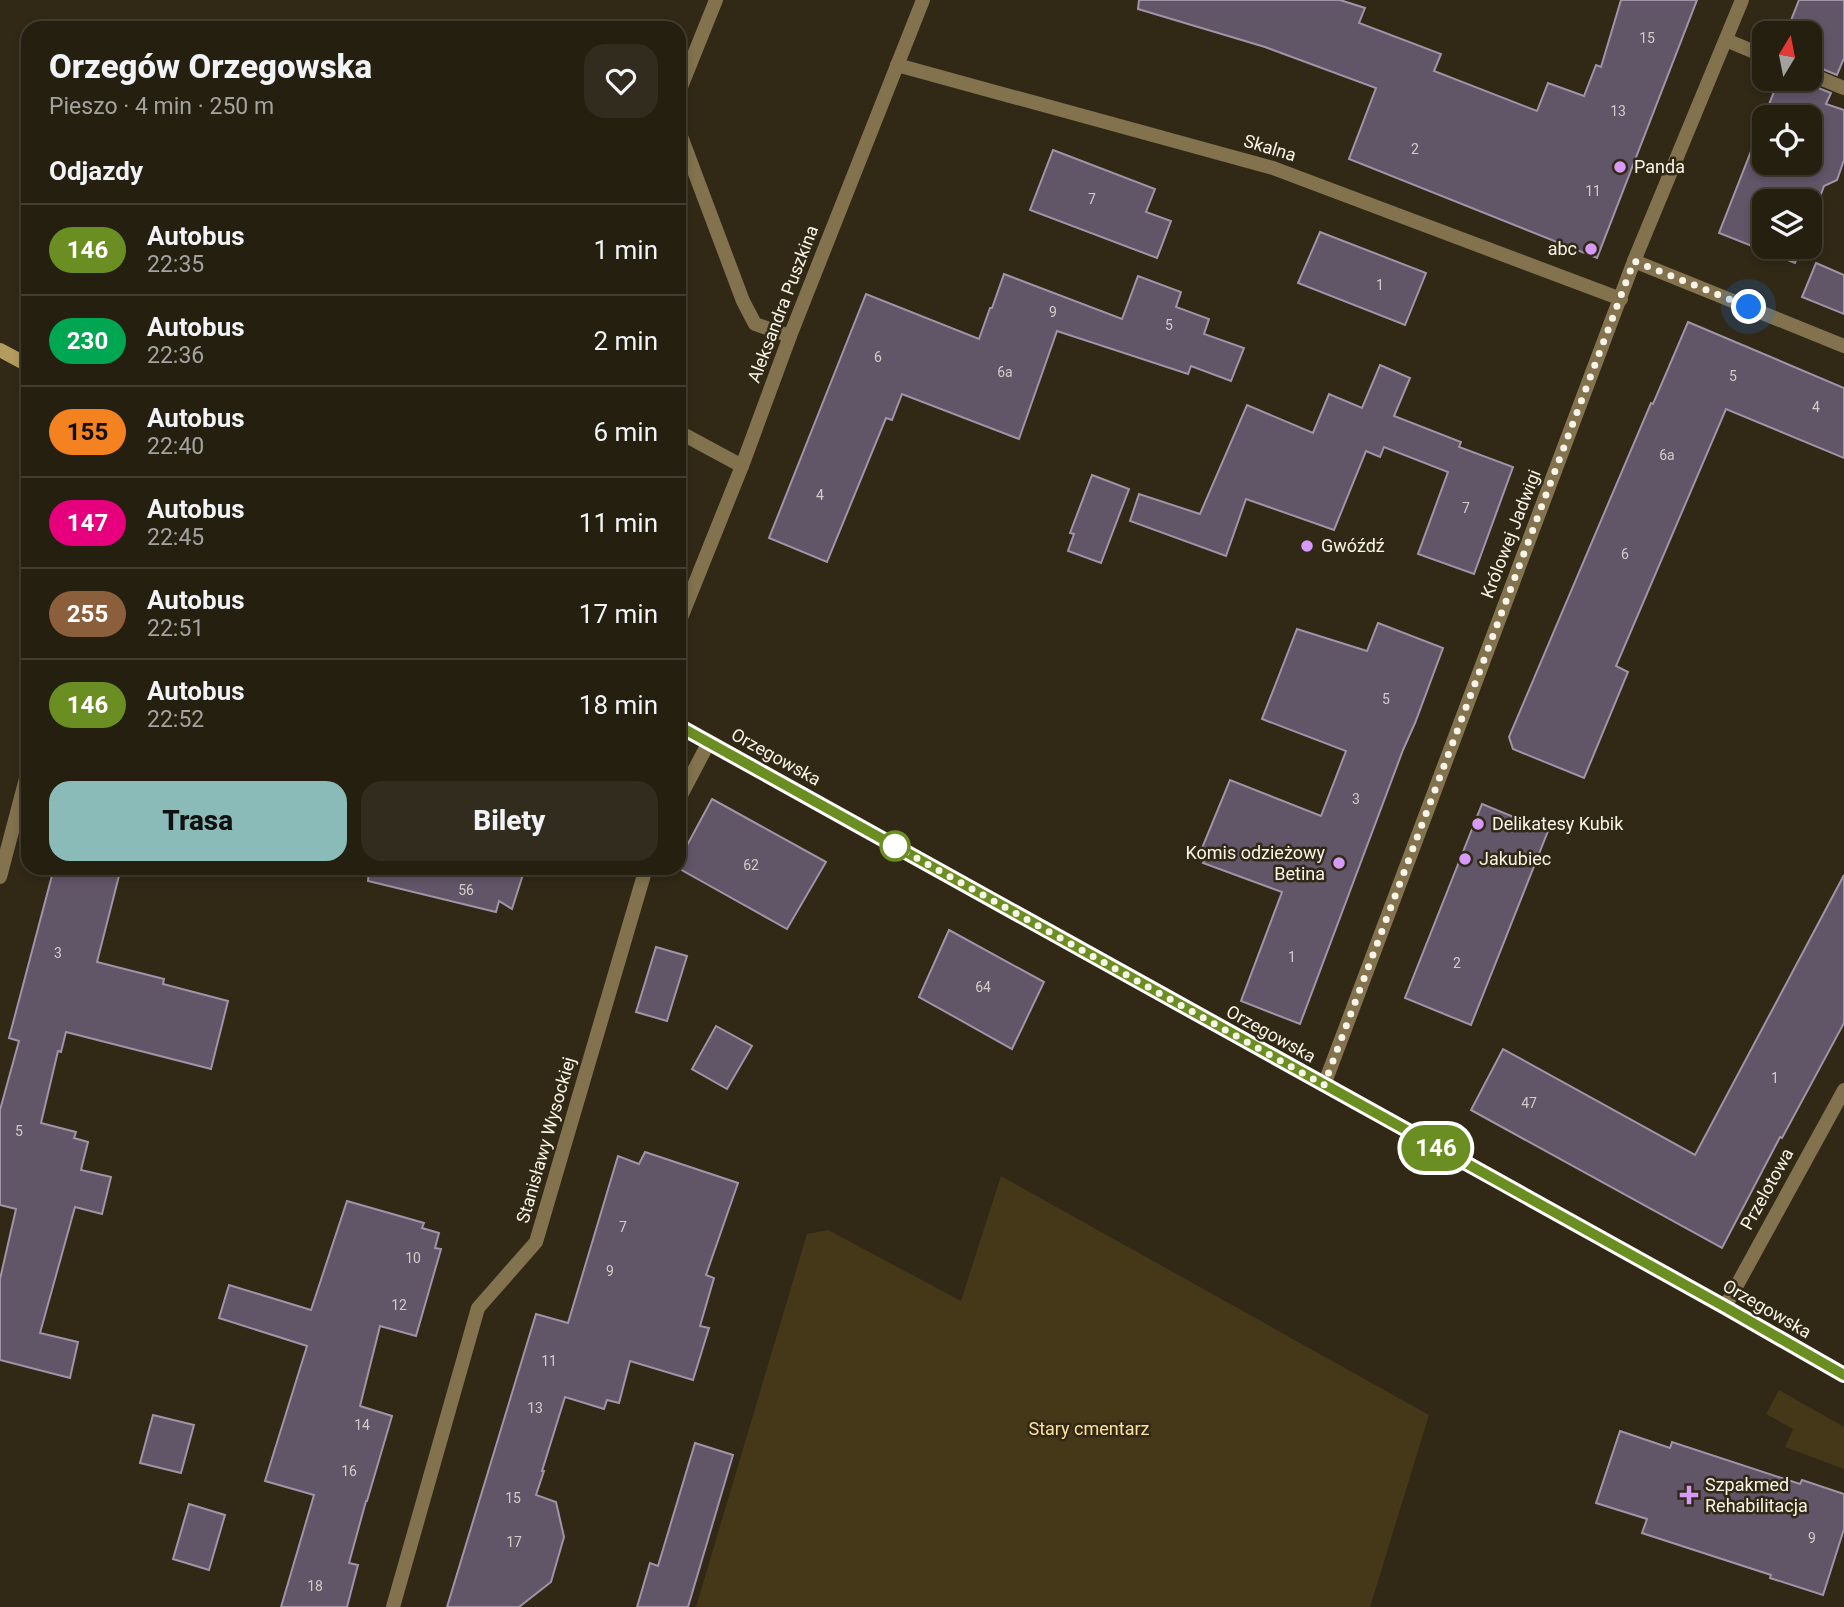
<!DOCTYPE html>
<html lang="pl">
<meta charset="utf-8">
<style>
:root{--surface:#251f10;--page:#312c1e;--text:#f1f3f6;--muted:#a3a29f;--line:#423d30;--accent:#8bbbb9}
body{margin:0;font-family:Roboto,sans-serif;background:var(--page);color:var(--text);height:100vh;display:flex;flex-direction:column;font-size:26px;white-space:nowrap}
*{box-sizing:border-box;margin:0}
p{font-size:23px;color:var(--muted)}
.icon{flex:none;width:38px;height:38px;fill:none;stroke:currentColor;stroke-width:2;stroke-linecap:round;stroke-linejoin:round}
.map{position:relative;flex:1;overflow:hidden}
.details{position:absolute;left:21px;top:21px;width:665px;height:854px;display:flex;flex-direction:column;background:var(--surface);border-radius:21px;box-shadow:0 4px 10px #0003,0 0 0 2px var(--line)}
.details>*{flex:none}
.badge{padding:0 14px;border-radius:23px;font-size:24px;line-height:46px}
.needle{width:46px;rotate:10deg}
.buttons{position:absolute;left:1752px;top:21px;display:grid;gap:14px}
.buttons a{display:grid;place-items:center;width:70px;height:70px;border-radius:14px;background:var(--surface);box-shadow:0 4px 10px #0003,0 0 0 2px var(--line);font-size:35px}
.you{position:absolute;width:35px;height:35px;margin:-18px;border:5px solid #fff;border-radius:50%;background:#1a73e8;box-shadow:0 0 0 10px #1a73e833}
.map>.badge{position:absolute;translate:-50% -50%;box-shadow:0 0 0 4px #fff}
h2{padding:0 28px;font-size:26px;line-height:63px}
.round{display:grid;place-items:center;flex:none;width:74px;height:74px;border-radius:21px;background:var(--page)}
.overview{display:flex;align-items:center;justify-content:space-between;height:119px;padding:0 28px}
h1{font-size:33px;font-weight:800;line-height:52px}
.button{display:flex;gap:14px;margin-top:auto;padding:14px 28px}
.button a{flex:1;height:80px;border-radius:21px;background:var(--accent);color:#111;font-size:28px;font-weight:800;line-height:80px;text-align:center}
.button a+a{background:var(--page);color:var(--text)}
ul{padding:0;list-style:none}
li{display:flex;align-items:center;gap:21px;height:91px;padding:0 28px;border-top:2px solid var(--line)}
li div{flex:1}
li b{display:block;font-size:26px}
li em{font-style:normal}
li .badge{min-width:77px;font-weight:700;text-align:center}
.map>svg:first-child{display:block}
.green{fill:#443818}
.building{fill:#615568;stroke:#a193a8;stroke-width:2}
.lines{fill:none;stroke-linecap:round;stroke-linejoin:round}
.lane{stroke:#82724e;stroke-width:14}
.street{stroke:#82724e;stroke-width:14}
.secondary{stroke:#b49b5f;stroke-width:14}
.line-casing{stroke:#fff;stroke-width:16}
.line{stroke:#6b8e23;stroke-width:10}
.walk{stroke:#f9f4e8;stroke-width:7;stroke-dasharray:0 12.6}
.poi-dot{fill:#d89af8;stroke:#312916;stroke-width:2.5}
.stop-dot{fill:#fff;stroke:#6b8e23;stroke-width:3.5}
.labels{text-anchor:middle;stroke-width:5;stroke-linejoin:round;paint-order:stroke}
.number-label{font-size:14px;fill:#d3ccc8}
.street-label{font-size:18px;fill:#f9f4e8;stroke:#312916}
.poi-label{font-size:18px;fill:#f9f4e8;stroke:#312916;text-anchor:start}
.park-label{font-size:18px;fill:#fee09a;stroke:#312916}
</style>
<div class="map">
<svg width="1844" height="1607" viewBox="0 0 1844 1607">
<rect width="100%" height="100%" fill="#312916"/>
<g class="green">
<polygon points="1001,1176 1429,1415 1370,1607 696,1607 807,1234 828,1230 961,1301"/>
<polygon points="1779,1390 1844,1427 1844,1469 1785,1447 1793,1429 1766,1414"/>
</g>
<g class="building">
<polygon points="1139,0 1340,0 1365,8 1359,23 1441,54 1434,71 1537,111 1548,83 1584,96 1596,65 1601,67 1621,0 1697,0 1597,258 1349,159 1376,88 1265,47 1138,9"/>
<polygon points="1799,0 1844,0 1844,58 1837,75 1810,64 1810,33 1786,33"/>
<polygon points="1779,79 1802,79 1806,83 1831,93 1826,104 1844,110 1844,160 1837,180 1824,186 1810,224 1810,201 1764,201 1764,247 1801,247 1795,263 1719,233 1764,118 1764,163 1810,163 1810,117 1764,117"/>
<polygon points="1053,150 1155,189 1146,212 1171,221 1157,258 1030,210"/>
<polygon points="1320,232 1426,273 1405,325 1298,283"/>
<polygon points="1816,263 1844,275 1844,314 1802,297"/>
<polygon points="1004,274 1122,319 1138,276 1181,292 1176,307 1209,319 1204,334 1244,348 1231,381 1191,366 1188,374 1057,331 1019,439 902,394 892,420 886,418 827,562 769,538 866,294 979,339 990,308 992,308"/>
<polygon points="1688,322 1844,388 1844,458 1726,409 1616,666 1628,672 1584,778 1513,749 1509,737 1651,403 1653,404"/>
<polygon points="1380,365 1410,378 1394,416 1461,442 1459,447 1513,467 1474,574 1418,554 1448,472 1384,447 1380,457 1366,451 1334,530 1246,499 1226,556 1130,521 1139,494 1200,514 1247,405 1313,433 1329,394 1362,408"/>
<polygon points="1092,475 1129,489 1101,563 1068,551 1074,534 1070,533"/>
<polygon points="1378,623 1443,648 1415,723 1403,750 1300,1024 1241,1001 1282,892 1203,863 1209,850 1202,848 1230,780 1321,816 1346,751 1262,719 1297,629 1367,651"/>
<polygon points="712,799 826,862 787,929 678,868 679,860"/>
<polygon points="1482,804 1548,831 1471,1025 1405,998"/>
<polygon points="54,868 121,868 97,962 164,979 163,984 228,1001 211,1069 66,1032 61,1052 58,1051 41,1123 76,1132 74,1138 88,1142 81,1170 111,1177 102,1214 75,1207 40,1333 78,1342 70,1378 0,1360 0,1279 16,1209 0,1205 0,1110 19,1041 9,1038"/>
<polygon points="369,868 525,868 512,909 499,901 496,912 368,881"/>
<polygon points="1844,875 1844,1023 1782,1138 1780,1137 1722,1248 1471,1110 1503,1049 1695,1155"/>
<polygon points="949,930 1044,982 1012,1049 919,997"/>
<polygon points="656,947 687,956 667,1021 636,1012"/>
<polygon points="716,1026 752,1046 727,1089 692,1069"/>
<polygon points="645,1152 738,1183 706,1275 714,1278 700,1326 709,1328 693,1380 630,1361 619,1403 607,1400 604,1409 565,1397 542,1471 544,1471 536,1495 556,1502 564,1537 551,1582 519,1607 447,1607 536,1314 568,1323 618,1156 639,1164"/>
<polygon points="347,1201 424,1223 422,1228 439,1233 435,1248 441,1249 416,1336 380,1326 360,1406 392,1416 367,1501 366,1501 349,1563 358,1565 347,1607 281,1607 314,1495 265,1481 307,1346 219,1318 229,1285 311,1310"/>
<polygon points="153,1415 194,1425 181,1473 140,1463"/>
<polygon points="1620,1431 1670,1448 1672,1442 1800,1484 1802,1480 1844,1494 1844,1529 1823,1595 1770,1578 1771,1575 1642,1533 1647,1519 1596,1503"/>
<polygon points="695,1443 733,1455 688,1607 637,1607 650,1563 658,1566"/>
<polygon points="189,1504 225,1515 209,1570 173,1559"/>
</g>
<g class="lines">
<g class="lane">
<polyline points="1726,40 1764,56"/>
<polyline points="1810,74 1844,88"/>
<polyline points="679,92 716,0"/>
<polyline points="679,131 743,301 755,324 790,336"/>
<polyline points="679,432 742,466"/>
</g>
<g class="street">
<polyline points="897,65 1273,168 1621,299"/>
<polyline points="1634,261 1844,346"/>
<polyline points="679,623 742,466 790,336 923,0"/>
<polyline points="679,799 709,742"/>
<polyline points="0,877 28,771"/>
<polyline points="1324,1085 1634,261 1742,0"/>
<polyline points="1725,1307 1844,1090"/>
<polyline points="393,1607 478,1308 536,1242 646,868"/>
</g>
<g class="secondary">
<polyline points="0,350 28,365"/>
<polyline points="679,726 1725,1307 1844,1375"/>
</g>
</g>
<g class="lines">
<g class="line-casing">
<polyline id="line" points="679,726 1725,1307 1844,1375"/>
</g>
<use href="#line" class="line"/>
<polyline class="walk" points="895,846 1324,1085 1634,261 1749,307"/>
</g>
<g class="poi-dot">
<circle cx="1620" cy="167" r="7"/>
<circle cx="1591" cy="249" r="7"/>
<circle cx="1307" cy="546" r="7"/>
<circle cx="1478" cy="824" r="7"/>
<circle cx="1465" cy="859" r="7"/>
<circle cx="1339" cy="863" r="7"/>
<path d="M1685.5 1484.5h7v7h7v7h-7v7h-7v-7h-7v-7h7z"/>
</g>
<circle class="stop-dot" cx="895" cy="846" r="14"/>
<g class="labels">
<g class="number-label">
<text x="1647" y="43">15</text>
<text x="1618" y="116">13</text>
<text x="1415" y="154">2</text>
<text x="1593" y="196">11</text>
<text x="1092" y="204">7</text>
<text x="1380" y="290">1</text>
<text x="1053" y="317">9</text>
<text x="1169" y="330">5</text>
<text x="878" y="362">6</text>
<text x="1005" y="377">6a</text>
<text x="1733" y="381">5</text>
<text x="1816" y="412">4</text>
<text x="1667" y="460">6a</text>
<text x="820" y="500">4</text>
<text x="1466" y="513">7</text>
<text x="1625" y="559">6</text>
<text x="1386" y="704">5</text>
<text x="1356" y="804">3</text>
<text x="751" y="870">62</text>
<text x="466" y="895">56</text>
<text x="58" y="958">3</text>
<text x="1292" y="962">1</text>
<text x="1457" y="968">2</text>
<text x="983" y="992">64</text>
<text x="1775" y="1083">1</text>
<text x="1529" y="1108">47</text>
<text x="19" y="1136">5</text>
<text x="623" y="1232">7</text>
<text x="413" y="1263">10</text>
<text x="610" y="1276">9</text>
<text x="399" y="1310">12</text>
<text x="549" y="1366">11</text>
<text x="535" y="1413">13</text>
<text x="362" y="1430">14</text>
<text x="349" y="1476">16</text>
<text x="513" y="1503">15</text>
<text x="1812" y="1543">9</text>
<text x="514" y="1547">17</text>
<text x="315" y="1591">18</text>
</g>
<g class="street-label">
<text transform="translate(1270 148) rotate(17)" y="6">Skalna</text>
<text transform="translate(783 304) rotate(-69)" y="6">Aleksandra Puszkina</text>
<text transform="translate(1511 534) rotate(-69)" y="6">Królowej Jadwigi</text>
<text transform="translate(776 757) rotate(29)" y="6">Orzegowska</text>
<text transform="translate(1271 1034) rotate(29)" y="6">Orzegowska</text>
<text transform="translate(546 1140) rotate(-74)" y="6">Stanisławy Wysockiej</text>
<text transform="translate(1767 1189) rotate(-61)" y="6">Przelotowa</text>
<text transform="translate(1767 1309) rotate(30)" y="6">Orzegowska</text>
</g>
<g class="poi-label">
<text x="1634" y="173">Panda</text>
<text x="1577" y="255" text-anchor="end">abc</text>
<text x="1321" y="552">Gwóźdź</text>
<text x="1492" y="830">Delikatesy Kubik</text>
<text x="1325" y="859" text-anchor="end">Komis odzieżowy<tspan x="1325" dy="21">Betina</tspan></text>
<text x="1479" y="865">Jakubiec</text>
<text x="1705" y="1491">Szpakmed<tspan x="1705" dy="21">Rehabilitacja</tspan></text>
</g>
<g class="park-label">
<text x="1089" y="1435">Stary cmentarz</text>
</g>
</g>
</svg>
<div class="buttons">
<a><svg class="needle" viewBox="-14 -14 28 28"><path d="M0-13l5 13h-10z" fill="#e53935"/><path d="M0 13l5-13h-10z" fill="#a3a29f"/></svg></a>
<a><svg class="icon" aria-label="locate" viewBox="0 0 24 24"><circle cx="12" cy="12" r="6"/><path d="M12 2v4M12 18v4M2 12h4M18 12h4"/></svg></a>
<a><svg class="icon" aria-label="layers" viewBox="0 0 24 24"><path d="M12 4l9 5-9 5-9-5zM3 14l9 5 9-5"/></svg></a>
</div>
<div class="you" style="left:1749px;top:307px"></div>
<b class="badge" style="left:1436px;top:1148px;background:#6b8e23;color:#fff">146</b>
<section class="details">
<div class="overview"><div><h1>Orzegów Orzegowska</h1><p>Pieszo · 4 min · 250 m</p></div><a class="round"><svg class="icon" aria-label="heart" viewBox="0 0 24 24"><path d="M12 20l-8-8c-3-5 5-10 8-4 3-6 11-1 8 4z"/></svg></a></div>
<h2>Odjazdy</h2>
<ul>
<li><span class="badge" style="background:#6b8e23;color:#fff">146</span><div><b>Autobus</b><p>22:35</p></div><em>1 min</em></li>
<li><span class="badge" style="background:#00a651;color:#fff">230</span><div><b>Autobus</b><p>22:36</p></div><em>2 min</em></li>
<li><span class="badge" style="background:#f58220;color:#111">155</span><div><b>Autobus</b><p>22:40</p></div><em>6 min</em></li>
<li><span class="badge" style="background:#e6007e;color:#fff">147</span><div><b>Autobus</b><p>22:45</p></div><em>11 min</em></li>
<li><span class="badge" style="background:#8b5e3c;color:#fff">255</span><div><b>Autobus</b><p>22:51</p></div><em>17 min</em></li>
<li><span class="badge" style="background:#6b8e23;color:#fff">146</span><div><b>Autobus</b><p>22:52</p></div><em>18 min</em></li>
</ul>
<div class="button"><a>Trasa</a><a>Bilety</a></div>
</section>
</div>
